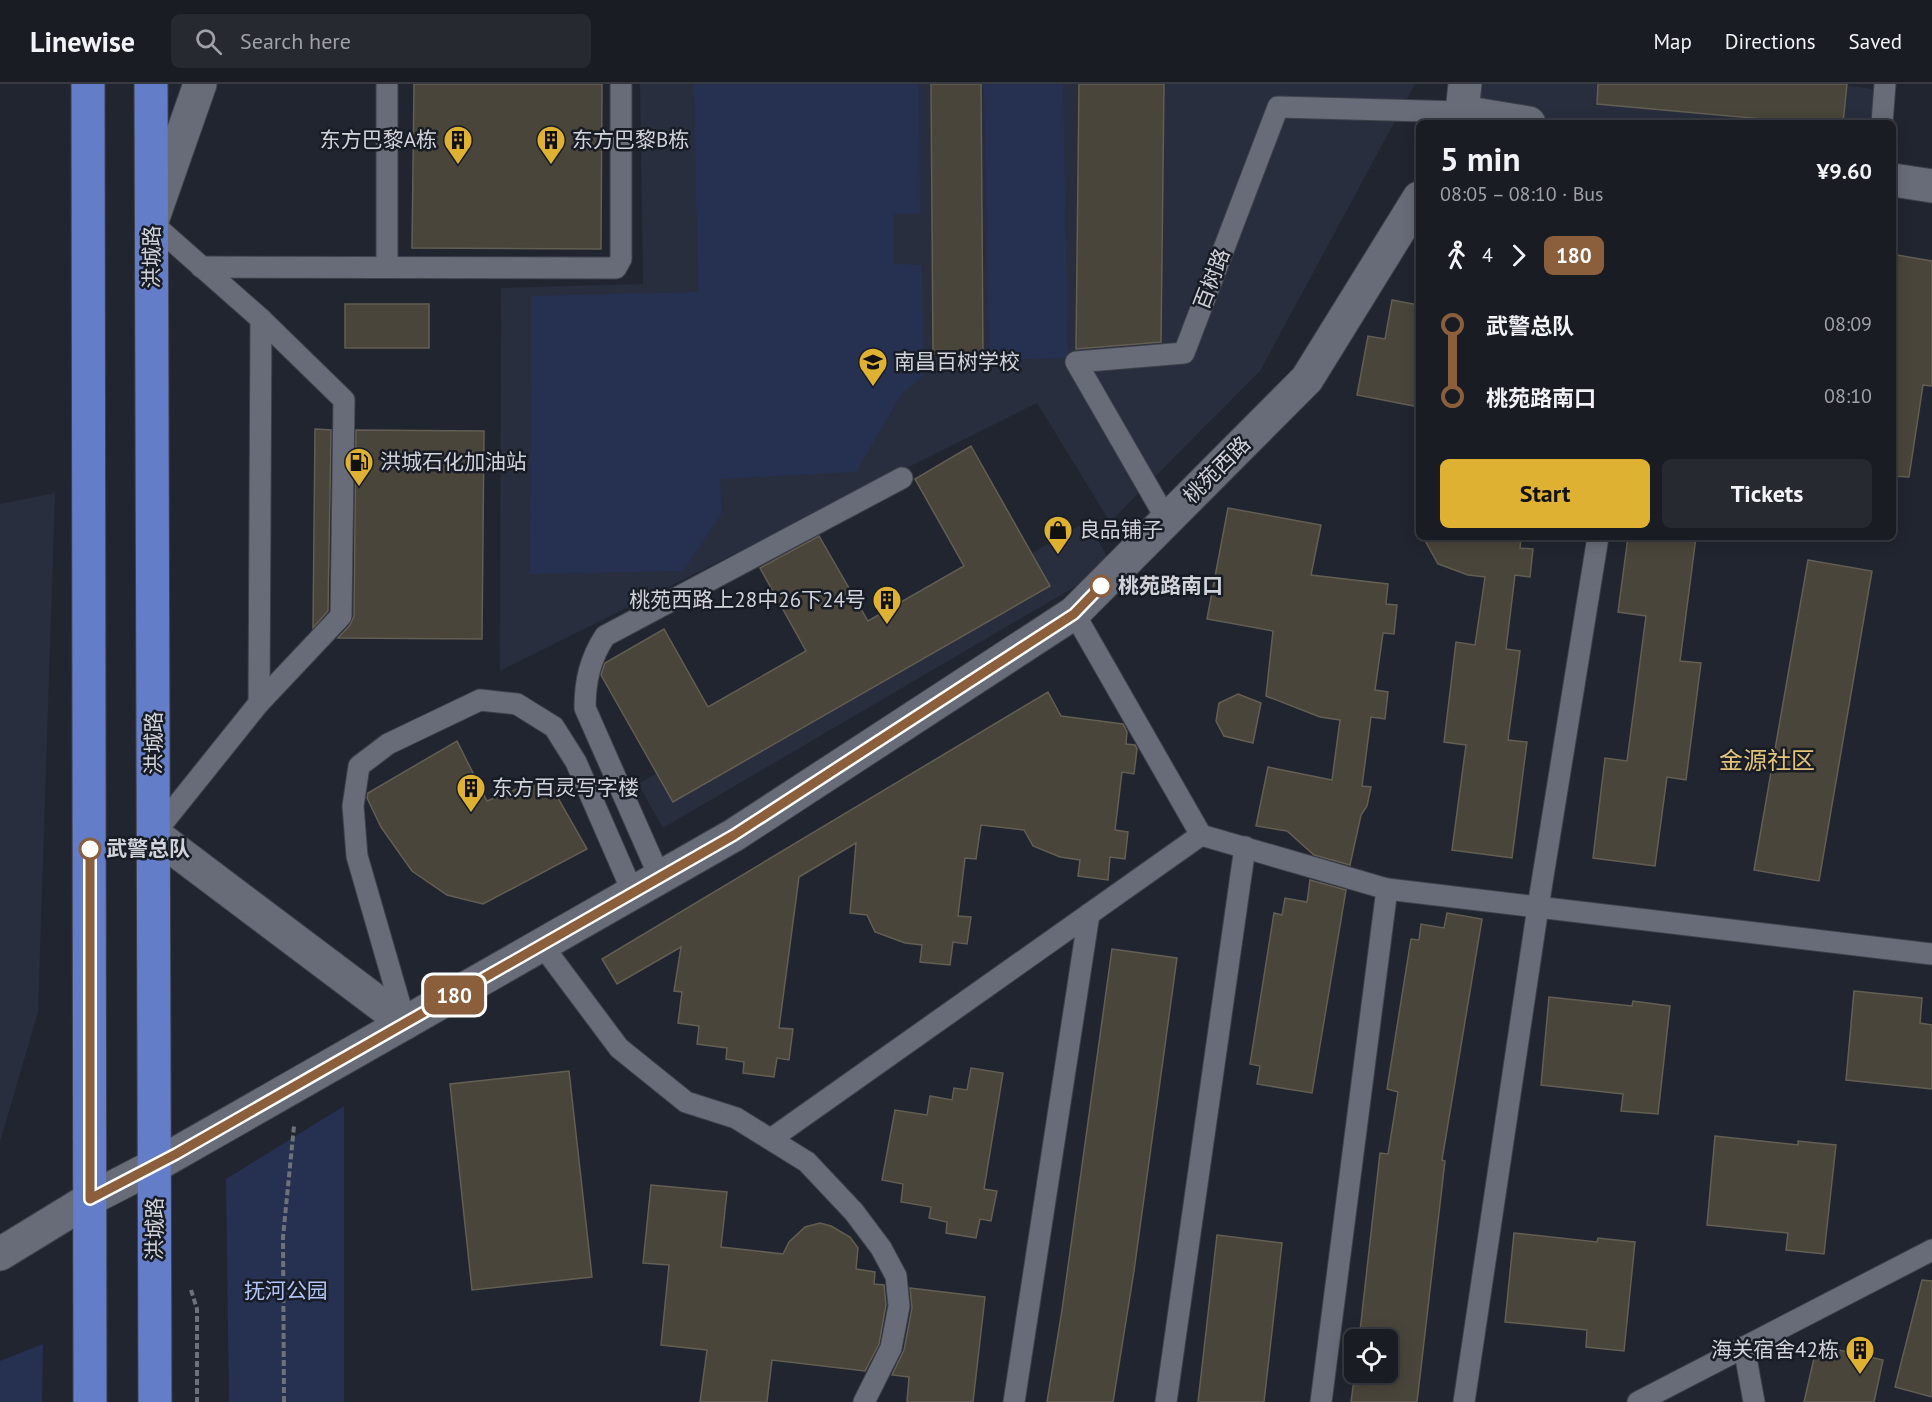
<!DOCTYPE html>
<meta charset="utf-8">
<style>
:root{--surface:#191c23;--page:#262930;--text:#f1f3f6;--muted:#9fa1a6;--line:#373a41;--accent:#deb133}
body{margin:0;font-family:"PT Sans","Noto Sans SC",sans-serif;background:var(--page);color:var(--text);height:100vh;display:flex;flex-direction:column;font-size:22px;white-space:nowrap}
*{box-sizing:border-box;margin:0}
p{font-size:20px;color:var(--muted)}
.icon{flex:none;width:33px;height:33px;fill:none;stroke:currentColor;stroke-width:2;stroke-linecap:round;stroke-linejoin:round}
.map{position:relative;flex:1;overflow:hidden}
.panel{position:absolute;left:1416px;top:36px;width:480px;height:420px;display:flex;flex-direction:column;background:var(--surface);border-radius:9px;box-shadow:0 3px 15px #0003,0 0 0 2px var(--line)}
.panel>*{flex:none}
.badge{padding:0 12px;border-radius:9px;font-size:21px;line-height:39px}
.buttons{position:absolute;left:1344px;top:1245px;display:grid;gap:12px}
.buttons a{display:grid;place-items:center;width:54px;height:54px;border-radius:9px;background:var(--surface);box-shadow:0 3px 15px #0003,0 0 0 2px var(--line);font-size:30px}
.map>.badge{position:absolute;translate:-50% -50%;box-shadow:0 0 0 3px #fff}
.legs{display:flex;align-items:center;gap:9px;height:66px;padding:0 24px;font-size:20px}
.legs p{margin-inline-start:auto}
.overview{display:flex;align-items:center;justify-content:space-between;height:102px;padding:0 24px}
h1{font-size:33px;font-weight:800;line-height:45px}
.cta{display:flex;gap:12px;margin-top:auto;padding:12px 24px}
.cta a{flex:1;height:69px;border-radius:9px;background:var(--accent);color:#111;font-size:24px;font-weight:800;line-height:69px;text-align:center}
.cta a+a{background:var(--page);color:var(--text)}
ul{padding:0 24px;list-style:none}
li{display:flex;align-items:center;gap:21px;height:72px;font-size:22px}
li i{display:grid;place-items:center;width:9px;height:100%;margin:0 8px;background:currentColor}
li i::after{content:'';width:15px;height:15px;margin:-8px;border:4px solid;border-radius:50%;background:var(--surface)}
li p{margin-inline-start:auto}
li:first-child i{background:linear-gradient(#0000 50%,currentColor 0)}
li:last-child i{background:linear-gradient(currentColor 50%,#0000 0)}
header{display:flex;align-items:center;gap:36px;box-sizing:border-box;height:84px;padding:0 30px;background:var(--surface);border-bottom:2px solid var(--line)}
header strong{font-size:28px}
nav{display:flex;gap:33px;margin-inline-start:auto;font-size:21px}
.search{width:420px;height:54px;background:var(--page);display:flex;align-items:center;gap:15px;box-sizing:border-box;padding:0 21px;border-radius:9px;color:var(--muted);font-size:22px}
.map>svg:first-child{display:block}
.built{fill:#282e3d}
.green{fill:#263152}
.building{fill:#4a453a;stroke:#635e53;stroke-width:1.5}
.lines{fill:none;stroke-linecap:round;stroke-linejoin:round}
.lane-casing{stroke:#3e414a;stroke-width:23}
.secondary-casing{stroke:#3e414a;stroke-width:35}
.highway-casing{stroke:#3e414a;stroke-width:35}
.path{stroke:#6e717a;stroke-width:4;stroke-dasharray:6 3;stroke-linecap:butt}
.lane{stroke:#686c78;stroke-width:21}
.secondary{stroke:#686c78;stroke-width:33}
.highway{stroke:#647dc8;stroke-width:33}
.line-1-casing{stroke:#fff;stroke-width:14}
.line-1{stroke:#8b5e3c;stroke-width:9}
.stop-1-dot{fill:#fff;stroke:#8b5e3c;stroke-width:3}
.labels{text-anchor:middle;stroke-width:5;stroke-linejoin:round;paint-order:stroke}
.poi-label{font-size:21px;fill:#d1d3da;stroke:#181c25;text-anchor:start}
.street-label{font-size:21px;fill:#d1d3da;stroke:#181c25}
.stop-label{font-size:21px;font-weight:bold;fill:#d1d3da;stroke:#181c25;text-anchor:start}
.park-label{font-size:21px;fill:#b2c4f6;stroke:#181c25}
.quarter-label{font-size:24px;fill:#e3c379;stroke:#181c25}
</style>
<header>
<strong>Linewise</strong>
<div class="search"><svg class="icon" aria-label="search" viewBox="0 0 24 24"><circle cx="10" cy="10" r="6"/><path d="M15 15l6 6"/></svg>Search here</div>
<nav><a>Map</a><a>Directions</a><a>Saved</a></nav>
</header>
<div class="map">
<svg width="1932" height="1318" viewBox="0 0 1932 1318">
<rect width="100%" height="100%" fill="#21252f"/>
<g class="built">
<polygon points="640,0 1415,0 1260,287 1110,438 1037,319 500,587 501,204 643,200"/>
<polygon points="1466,0 1835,0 1874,5 1870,39 1582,39 1463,25"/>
<polygon points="55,409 38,928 0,1058 0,420"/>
<polygon points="1087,437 1112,481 663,744 638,700"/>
</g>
<g class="green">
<polygon points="694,0 919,0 920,130 894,130 894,180 922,181 923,292 902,309 856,388 720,395 722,429 683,487 530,490 531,212 698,208"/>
<polygon points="984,0 1063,0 1068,274 989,276"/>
<polygon points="344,1022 344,1318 229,1318 226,1095"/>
<polygon points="43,1260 42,1318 0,1318 0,1277"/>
</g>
<g class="building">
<polygon points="414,0 602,0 601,165 412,164"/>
<polygon points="931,0 981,0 983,270 933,270"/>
<polygon points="1079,0 1164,0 1161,258 1076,265"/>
<polygon points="1598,0 1847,0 1843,39 1807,39 1597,20"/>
<polygon points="1897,171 1932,177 1932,302 1923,301 1909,393 1893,392 1893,197"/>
<polygon points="1392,216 1419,221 1419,323 1357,311 1368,252 1385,255"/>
<rect x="345" y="220" width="84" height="44"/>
<polygon points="315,345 331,346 328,527 313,544"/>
<polygon points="356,346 484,347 482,555 338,554 350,541 354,532"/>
<polygon points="971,362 1050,502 673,718 601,591 605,579 664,545 708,623 806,567 760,484 819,452 868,537 964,482 915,395"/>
<polygon points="1228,424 1321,441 1311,491 1388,500 1386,520 1397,521 1394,550 1383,549 1375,606 1388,608 1385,635 1371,633 1362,702 1371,703 1367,722 1361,731 1350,781 1314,771 1287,747 1256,742 1268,683 1332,696 1340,636 1320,633 1266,612 1273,547 1207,535"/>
<polygon points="1423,453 1521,453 1520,464 1533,465 1530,493 1515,491 1506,565 1520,567 1508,656 1527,658 1512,774 1452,766 1466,661 1444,658 1456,558 1475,561 1485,493 1468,491 1438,480"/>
<polygon points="1628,453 1696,453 1680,577 1701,579 1686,696 1667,693 1655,782 1593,774 1605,674 1627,677 1646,532 1618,528"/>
<polygon points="1808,476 1872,487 1819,797 1754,786"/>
<polygon points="1048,608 1061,632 1123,640 1127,648 1126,660 1135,661 1137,665 1134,690 1122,688 1115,746 1128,748 1125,775 1110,773 1108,796 1078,792 1080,776 1060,773 1033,762 1024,746 981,741 976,775 965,774 958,832 971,833 967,860 953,858 950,881 920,878 922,861 905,859 875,848 867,831 850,829 856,759 799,793 779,944 793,945 789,976 777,974 774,993 743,989 744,978 726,975 727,964 697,960 699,942 678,939 682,908 674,907 681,863 617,900 602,875"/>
<polygon points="1238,610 1261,619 1253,659 1224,652 1216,637 1219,619"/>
<polygon points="457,657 487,717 546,693 587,765 483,820 447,811 412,787 381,743 367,714 368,709"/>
<polygon points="1310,796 1346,806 1312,1009 1257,1000 1260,982 1250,980 1274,829 1282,831 1285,814 1307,818"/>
<polygon points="1447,829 1482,835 1442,1076 1445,1077 1417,1318 1351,1318 1355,1288 1388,1288 1388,1256 1359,1256 1380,1069 1388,1070 1398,1008 1387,1005 1411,855 1419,856 1421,840 1444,844"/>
<polygon points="1112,865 1177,874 1134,1187 1113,1318 1047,1318 1062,1226"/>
<polygon points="1854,907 1922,914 1920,939 1932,941 1932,1005 1846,996"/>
<polygon points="1549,913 1632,922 1633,917 1670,922 1658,1030 1621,1027 1623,1010 1541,1001"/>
<polygon points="971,984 1003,989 984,1105 997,1107 991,1137 980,1135 976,1154 946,1149 947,1138 929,1134 931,1123 901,1118 903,1100 882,1096 895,1026 927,1031 930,1012 952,1016 954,1004 967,1006"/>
<polygon points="569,987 592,1193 472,1206 450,1000"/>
<polygon points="1715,1052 1798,1061 1798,1057 1836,1061 1824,1170 1786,1166 1788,1149 1707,1141"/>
<polygon points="651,1101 727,1108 721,1163 783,1170 789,1158 805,1143 820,1139 831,1142 850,1153 858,1164 856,1185 875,1188 874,1200 884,1201 886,1221 879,1260 865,1287 772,1276 767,1318 700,1318 707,1266 661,1261 669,1181 643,1179"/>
<polygon points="1514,1149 1597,1158 1598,1154 1635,1158 1624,1267 1586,1263 1587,1246 1505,1238"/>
<polygon points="1217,1151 1282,1159 1264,1318 1198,1318"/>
<polygon points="1922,1196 1932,1197 1932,1313 1895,1303"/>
<polygon points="910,1204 985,1213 973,1318 907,1318 909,1293 892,1291 904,1266 912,1224"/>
<polygon points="1817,1261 1883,1276 1874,1318 1804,1318"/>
</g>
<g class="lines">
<g class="lane-casing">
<g id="lane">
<polyline points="387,0 387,183"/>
<polyline points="1882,39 1885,0"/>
<polyline points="152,139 261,235 259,619 154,750"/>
<polyline points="201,183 616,184 621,175 621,0"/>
<polyline points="1167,436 1076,278 1184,269 1278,23 1462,28"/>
<polyline points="1074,529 1201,751 1387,805 1932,870"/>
<polyline points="259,619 341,532 344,316 261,235"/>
<path d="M660,794l-75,-170c0,-27 5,-49 20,-72l297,-158"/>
<polyline points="542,861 619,964 686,1018 736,1034 807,1078 854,1128 881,1164 896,1192 899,1222 891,1264 864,1318"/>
<polyline points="405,938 357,772 353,722 359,682 388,660 480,616 517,620 554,643 576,678 633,809"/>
<polyline points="771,1055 1201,751"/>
<polyline points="1744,1263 1754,1318"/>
<polyline points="1014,1318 1089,830"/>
<polyline points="1166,1318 1245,763"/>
<polyline points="1321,1318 1387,805"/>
<polyline points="1464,1318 1538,823 1598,453"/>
<polyline points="1638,1318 1932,1166"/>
</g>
</g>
<g class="secondary-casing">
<g id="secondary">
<polyline points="1462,28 1529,39"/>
<polyline points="1458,39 1462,28 1465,0"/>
<polyline points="1893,96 1932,102"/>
<polyline points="153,134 200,0"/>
<polyline points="154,750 405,939"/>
<polyline points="0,1170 90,1115 156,1081 734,751 1074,529 1307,295 1419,114"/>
</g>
</g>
<g class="highway-casing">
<g id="highway">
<polyline points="88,0 90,1318"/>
<polyline points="151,0 155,1318"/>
</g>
</g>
<g class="path">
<polyline points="191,1206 197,1225 197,1318"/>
<polyline points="284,1318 283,1153 294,1042"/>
</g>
<use href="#lane" class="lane"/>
<use href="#secondary" class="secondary"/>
<use href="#highway" class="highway"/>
</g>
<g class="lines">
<g class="line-1-casing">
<polyline id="line-1" points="90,765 90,1115 176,1070 734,751 1074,530 1101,502"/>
</g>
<use href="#line-1" class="line-1"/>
</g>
<defs>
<g id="building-pin" transform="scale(1.5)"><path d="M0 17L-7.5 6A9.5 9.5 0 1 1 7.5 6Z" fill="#deb133" stroke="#181c25"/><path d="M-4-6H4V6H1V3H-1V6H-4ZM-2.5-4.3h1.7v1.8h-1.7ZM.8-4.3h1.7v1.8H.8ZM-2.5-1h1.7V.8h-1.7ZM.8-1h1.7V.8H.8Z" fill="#111"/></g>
<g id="school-pin" transform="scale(1.5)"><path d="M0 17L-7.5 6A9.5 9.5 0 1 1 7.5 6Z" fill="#deb133" stroke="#181c25"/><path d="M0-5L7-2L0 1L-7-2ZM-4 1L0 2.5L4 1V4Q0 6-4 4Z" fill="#111"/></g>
<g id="fuel-pin" transform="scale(1.5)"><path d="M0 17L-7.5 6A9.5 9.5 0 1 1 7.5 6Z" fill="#deb133" stroke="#181c25"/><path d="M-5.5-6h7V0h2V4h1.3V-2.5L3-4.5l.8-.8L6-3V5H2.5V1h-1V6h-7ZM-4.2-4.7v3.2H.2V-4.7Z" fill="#111"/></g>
<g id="shop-pin" transform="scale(1.5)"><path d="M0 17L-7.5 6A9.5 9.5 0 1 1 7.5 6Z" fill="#deb133" stroke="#181c25"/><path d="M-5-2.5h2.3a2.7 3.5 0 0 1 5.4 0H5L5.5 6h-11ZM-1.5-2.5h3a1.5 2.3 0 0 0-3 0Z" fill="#111"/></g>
</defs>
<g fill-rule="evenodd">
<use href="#building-pin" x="458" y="56"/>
<use href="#building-pin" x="551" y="56"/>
<use href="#school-pin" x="873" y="278"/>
<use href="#fuel-pin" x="359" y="378"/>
<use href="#shop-pin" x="1058" y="446"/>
<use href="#building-pin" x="887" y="516"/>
<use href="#building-pin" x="471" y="704"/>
<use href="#building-pin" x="1860" y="1266"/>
</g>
<g class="stop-1-dot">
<circle cx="1101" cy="502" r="10"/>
<circle cx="90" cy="765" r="10"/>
</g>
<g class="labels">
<g class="poi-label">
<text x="437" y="63" text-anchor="end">东方巴黎A栋</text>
<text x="572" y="63">东方巴黎B栋</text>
<text x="894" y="285">南昌百树学校</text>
<text x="380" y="385">洪城石化加油站</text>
<text x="1079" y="453">良品铺子</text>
<text x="866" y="523" text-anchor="end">桃苑西路上28中26下24号</text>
<text x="492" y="711">东方百灵写字楼</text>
<text x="1839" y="1273" text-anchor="end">海关宿舍42栋</text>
</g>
<g class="street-label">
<text transform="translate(152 173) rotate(-90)" y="7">洪城路</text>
<text transform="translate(1212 195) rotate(-69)" y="7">百树路</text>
<text transform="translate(1217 386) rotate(-45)" y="7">桃苑西路</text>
<text transform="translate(154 659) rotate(-90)" y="7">洪城路</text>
<text transform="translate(155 1145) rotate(-90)" y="7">洪城路</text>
</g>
<g class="stop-label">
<text x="1118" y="509">桃苑路南口</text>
<text x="106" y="772">武警总队</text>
</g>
<g class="park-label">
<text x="286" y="1214">抚河公园</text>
</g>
<g class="quarter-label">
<text x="1767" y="685">金源社区</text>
</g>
</g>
</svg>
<div class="buttons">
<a><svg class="icon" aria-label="locate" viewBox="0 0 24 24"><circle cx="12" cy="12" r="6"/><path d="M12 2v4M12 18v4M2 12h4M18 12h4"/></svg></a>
</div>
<b class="badge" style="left:454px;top:911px;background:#8b5e3c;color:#fff">180</b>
<section class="panel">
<div class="overview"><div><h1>5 min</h1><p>08:05 – 08:10 · Bus</p></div><b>¥9.60</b></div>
<div class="legs"><svg class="icon" aria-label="walk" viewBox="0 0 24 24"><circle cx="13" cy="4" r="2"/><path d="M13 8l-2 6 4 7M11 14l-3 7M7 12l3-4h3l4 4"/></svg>4<svg class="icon" aria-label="forward" viewBox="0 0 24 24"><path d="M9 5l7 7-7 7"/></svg><b class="badge" style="background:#8b5e3c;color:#fff">180</b></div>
<ul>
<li><i style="color:#8b5e3c"></i><b>武警总队</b><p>08:09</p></li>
<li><i style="color:#8b5e3c"></i><b>桃苑路南口</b><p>08:10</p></li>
</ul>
<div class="cta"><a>Start</a><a>Tickets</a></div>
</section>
</div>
